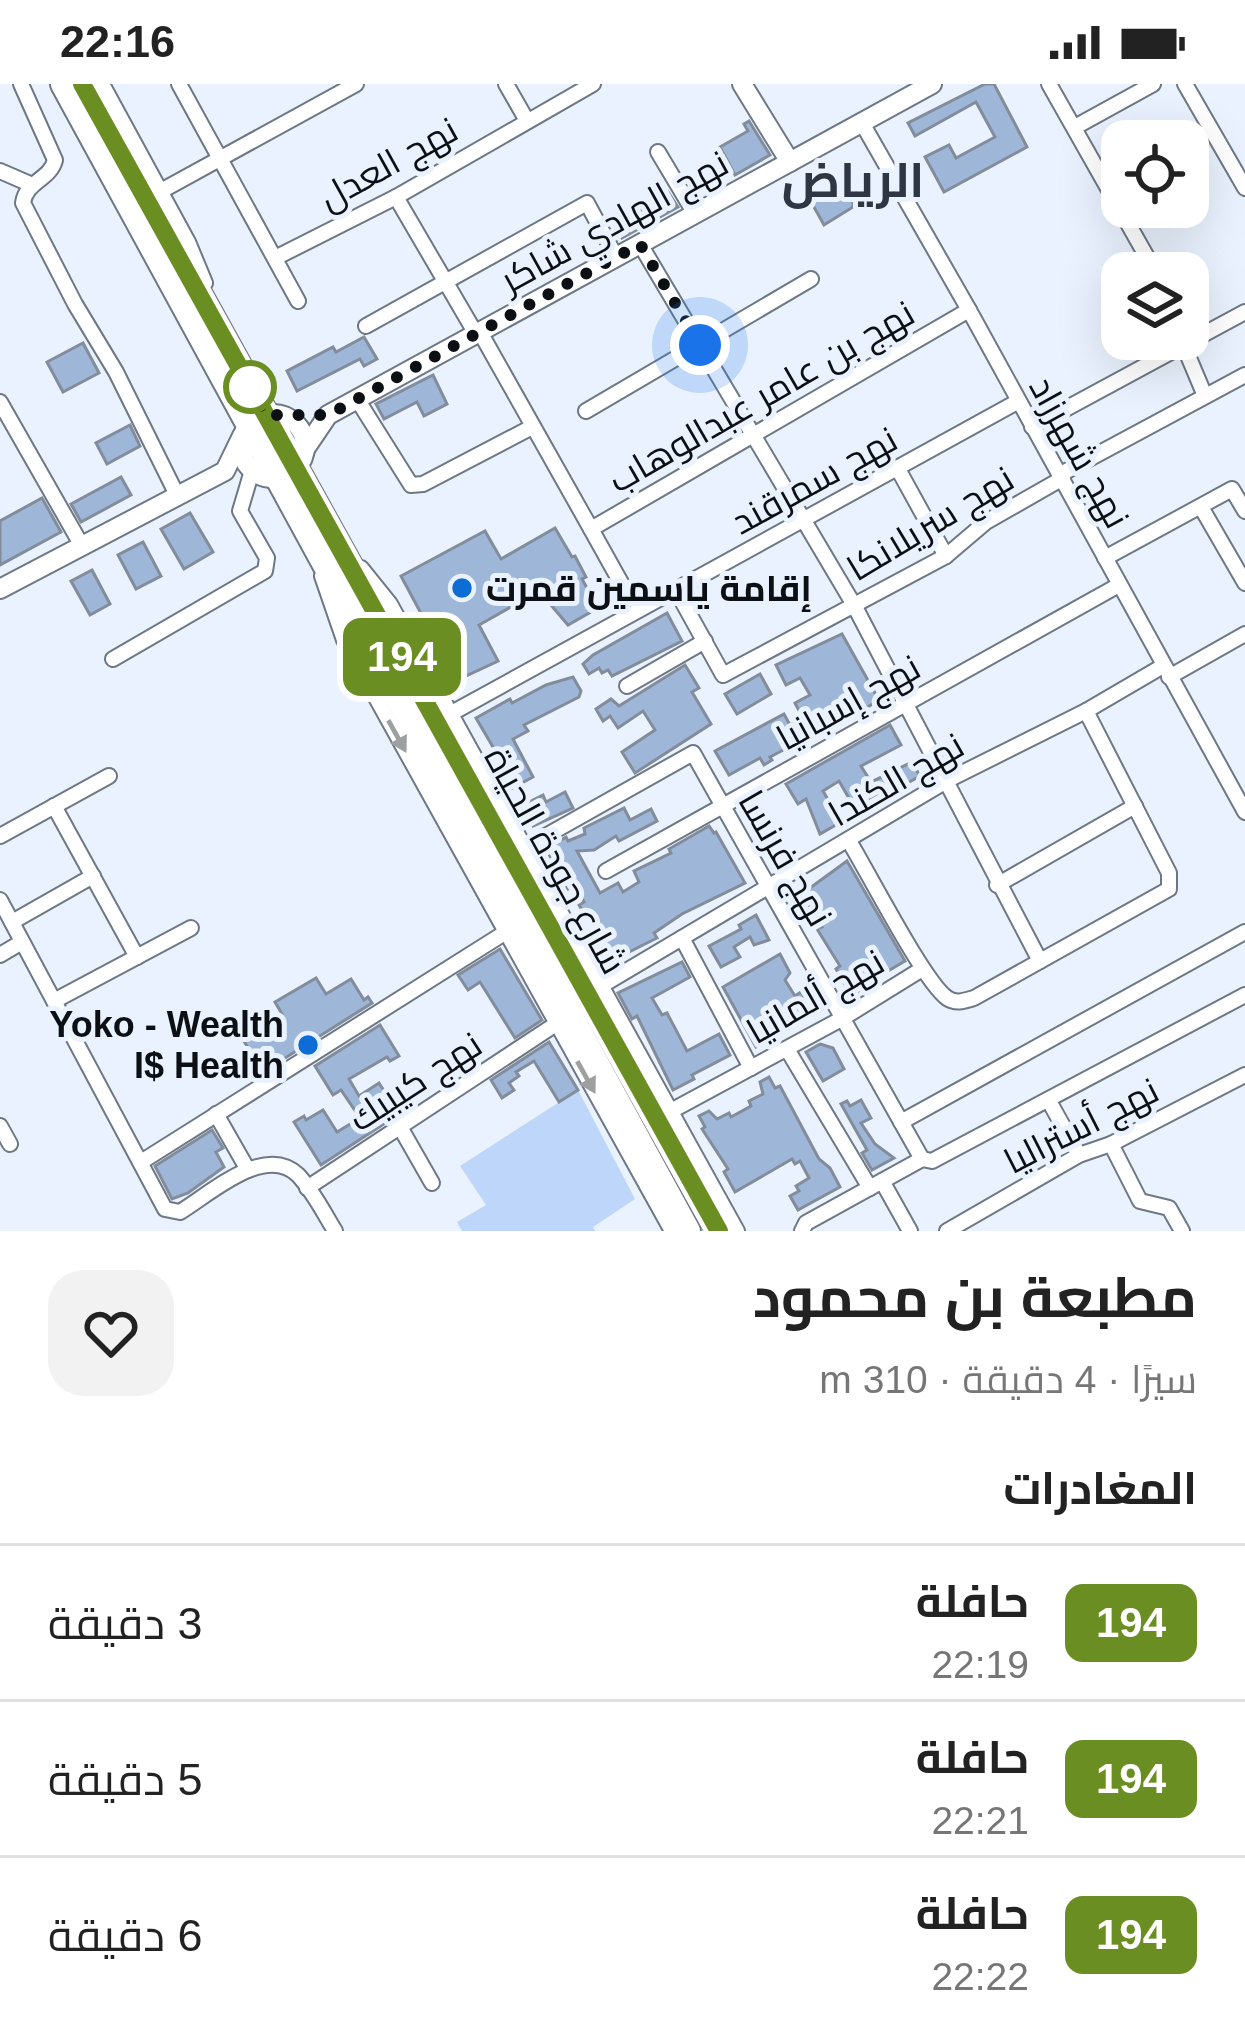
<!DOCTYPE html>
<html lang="ar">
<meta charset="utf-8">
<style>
:root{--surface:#fff;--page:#f2f2f2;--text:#222;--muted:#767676;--line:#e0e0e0}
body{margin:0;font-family:Arial,Cairo,sans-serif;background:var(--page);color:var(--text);direction:rtl;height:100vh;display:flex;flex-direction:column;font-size:45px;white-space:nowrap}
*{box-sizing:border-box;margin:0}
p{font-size:39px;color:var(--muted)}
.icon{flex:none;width:66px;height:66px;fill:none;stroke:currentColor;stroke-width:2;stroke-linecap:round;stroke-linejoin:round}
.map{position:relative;height:1147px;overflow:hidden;direction:ltr}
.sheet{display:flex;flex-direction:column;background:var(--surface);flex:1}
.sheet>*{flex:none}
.badge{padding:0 24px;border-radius:18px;font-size:42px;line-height:78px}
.buttons{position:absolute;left:1101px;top:36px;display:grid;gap:24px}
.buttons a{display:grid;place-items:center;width:108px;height:108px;border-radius:24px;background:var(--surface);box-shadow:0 12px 48px #0002;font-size:60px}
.you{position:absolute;width:60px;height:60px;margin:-30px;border:9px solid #fff;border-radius:50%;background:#1a73e8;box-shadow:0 0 0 18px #1a73e833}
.map>.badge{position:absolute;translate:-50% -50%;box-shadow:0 0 0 6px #fff}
h2{padding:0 48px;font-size:45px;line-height:108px}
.round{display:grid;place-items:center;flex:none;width:126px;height:126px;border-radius:36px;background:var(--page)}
.overview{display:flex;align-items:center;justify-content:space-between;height:204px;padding:0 48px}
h1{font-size:57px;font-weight:700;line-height:90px}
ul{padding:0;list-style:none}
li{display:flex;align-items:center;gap:36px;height:156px;padding:0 48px;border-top:3px solid var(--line)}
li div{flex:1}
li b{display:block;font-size:45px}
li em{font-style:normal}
li .badge{min-width:132px;font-weight:700;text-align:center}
.status{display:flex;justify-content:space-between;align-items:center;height:84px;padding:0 60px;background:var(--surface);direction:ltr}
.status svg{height:33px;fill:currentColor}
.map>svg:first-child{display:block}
.green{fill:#bdd6f9}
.building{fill:#9eb7d9;stroke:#828c9a;stroke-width:3}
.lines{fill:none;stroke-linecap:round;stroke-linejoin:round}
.lane-casing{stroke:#6e7885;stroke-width:10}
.street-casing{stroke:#6e7885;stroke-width:18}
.secondary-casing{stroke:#6e7885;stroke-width:22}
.highway-casing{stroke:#6e7885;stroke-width:28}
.lane{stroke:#fff;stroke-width:6}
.street{stroke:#fff;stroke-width:14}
.secondary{stroke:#fff;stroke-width:18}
.highway{stroke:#fff;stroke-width:24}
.oneway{fill:#9e9fa1}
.line-casing{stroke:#fff;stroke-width:27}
.line{stroke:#6b8e23;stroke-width:18}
.walk{stroke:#0c1014;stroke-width:12;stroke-dasharray:0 21.6}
.stop-dot{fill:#fff;stroke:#6b8e23;stroke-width:6}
.poi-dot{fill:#0e6dd5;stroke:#e9f2fe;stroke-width:4.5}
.labels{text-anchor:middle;stroke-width:10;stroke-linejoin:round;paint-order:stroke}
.street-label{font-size:36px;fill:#0c1014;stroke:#e9f2fe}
.poi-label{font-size:36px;font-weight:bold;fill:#0c1014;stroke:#e9f2fe;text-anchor:start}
.district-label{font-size:48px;font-weight:bold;fill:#2d3642;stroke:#e9f2fe}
</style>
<div class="status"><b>22:16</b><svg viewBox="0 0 49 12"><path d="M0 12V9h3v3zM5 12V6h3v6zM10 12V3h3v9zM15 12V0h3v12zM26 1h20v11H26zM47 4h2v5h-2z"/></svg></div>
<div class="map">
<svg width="1245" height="1147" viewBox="0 0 1245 1147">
<rect width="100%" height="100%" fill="#e9f2fe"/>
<polygon class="green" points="578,1006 635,1115 593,1143 595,1147 462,1147 457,1138 486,1121 460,1082"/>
<g class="building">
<polygon points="985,0 994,0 1027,63 944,108 925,73 949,61 956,74 995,53 976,18 915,52 908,39"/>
<polygon points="749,37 770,71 735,91 720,63 748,47 744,40"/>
<polygon points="842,102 853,113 853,123 824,141 810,116"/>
<polygon points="668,108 678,123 622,154 614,139 631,131 628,125 639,119 643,128 664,117 661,112"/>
<polygon points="364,253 377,275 364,282 360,275 297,307 287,287 333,263 336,268"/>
<polygon points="83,259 99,289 63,308 47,278"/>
<polygon points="433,291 447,320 424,332 417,318 384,335 376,320"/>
<polygon points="130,341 140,362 107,380 96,359"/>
<polygon points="121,393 131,411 81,438 71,420"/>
<polygon points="42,414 61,448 0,481 0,437"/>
<polygon points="190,429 213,468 184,485 161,445"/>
<polygon points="555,444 572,473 575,472 586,493 582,495 598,524 568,541 539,507 479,541 498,577 453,598 442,578 446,576 401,492 485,447 501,475"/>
<polygon points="143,458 161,492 136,505 118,471"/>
<polygon points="92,486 110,520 90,531 71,497"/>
<polygon points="667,529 682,557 612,592 608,586 602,589 599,584 589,590 583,580 593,571"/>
<polygon points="842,550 879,616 829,647 827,643 770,673 772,676 764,681 760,674 729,691 715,667 784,630 790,641 803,634 795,619 810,611 800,594 786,601 776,581"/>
<polygon points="685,581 699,604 692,608 711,640 635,689 622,668 655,646 643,627 618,644 610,632 603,637 596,625 611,615 619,622"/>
<polygon points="760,590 771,610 737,630 725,610"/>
<polygon points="573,593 581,607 579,613 524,641 528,647 513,655 533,693 511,705 503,689 507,687 476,634 510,615 512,619 546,601"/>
<polygon points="890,641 901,661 861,682 871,698 912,678 920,692 890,709 887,704 854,723 839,697 823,707 841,738 820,750 806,715 798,720 786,700"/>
<polygon points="565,708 573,724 533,742 521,722 543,711 546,718"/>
<polygon points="624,724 630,736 651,725 657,737 619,757 616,752 594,766 577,767 600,809 618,799 623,808 639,798 634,787 671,769 669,765 709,742 714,749 716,748 745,799 682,830 654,849 657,854 613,876 579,821 584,818 575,802 568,805 546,765 566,753 568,757 585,750 584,744"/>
<polygon points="847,777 905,877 883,890 879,884 867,891 872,900 851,911 836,885 840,882 817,845 822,843 810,821 805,824 799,812"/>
<polygon points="756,831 769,856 754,861 750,853 734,863 740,873 721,883 709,862 741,845 739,841"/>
<polygon points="500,865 542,936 515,954 480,898 468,906 458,891"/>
<polygon points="780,870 790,889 785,896 795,912 801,908 808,920 801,924 804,929 777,944 780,950 756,963 723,903"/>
<polygon points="682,878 690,893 652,914 662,931 667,929 687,967 719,950 730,971 692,991 694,995 673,1006 637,932 632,935 618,909"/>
<polygon points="316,894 326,910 351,895 364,916 368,913 372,919 263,988 242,954 282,930 275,918"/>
<polygon points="380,941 399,972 390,977 387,973 349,995 359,1012 379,999 399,1030 321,1081 294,1038 304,1032 306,1036 323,1026 337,1048 360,1034 341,1006 333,1011 315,982"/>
<polygon points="549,958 578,1006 559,1018 534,977 516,988 519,992 509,999 514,1006 502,1014 491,996"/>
<polygon points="820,960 833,964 844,985 823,997 806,968"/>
<polygon points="769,993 775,1004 780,1002 819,1075 830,1084 840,1103 798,1126 790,1112 799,1107 796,1102 809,1094 800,1077 795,1080 792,1075 735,1108 724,1088 728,1085 702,1045 705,1043 699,1032 709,1027 717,1035 729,1029 731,1033 751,1022 749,1017 763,1010 760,998"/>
<polygon points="861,1016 871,1034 861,1039 875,1060 894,1074 872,1086 862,1069 867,1066 841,1020 847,1017 850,1022"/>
<polygon points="212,1046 223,1064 216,1068 224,1083 188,1109 172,1115 155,1082"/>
</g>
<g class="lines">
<g class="lane-casing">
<polyline id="lane" points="400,1008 413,1030"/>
</g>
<g class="street-casing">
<g id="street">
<path d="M21,0l34,76c-5,20 -29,21 -32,43l52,101 41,68 61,123"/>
<polyline points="102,0 188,158 205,199"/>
<polyline points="179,0 298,217"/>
<polyline points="506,0 526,35"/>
<polyline points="1049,0 1156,189"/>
<polyline points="1185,0 1245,104"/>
<polyline points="862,39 969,226 1245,728"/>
<polyline points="1075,43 1153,0"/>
<polyline points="658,68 695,130"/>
<polyline points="0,87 30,100"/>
<polyline points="161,107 356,0"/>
<polyline points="396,113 476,250"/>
<polyline points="640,160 854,521 1040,877"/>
<polyline points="275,174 396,113 593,0"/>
<polyline points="366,242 587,119 616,173"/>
<polyline points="480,248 591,445 969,226"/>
<polyline points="1181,255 1205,312"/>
<polyline points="357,315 411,401 423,400 532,343"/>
<polyline points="0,318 82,462"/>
<polyline points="586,327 811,195"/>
<polyline points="1032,343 1245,228"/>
<polyline points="898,385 946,472"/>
<polyline points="1059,391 1245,291"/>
<polyline points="1201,423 1245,499"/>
<polyline points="591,445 625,506"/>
<polyline points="1105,474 1232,405 1245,427"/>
<polyline points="361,484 390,520 737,1147"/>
<polyline points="322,492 344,556 672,1147"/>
<polyline points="676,506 723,591 946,472 986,438 1063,394"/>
<polyline points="113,575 265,487 267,474 240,427 251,390"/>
<polyline points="1169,593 1245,550"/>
<polyline points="627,602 705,557"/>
<polyline points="450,630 1017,318"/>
<polyline points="54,722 137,873"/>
<polyline points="0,752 109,692"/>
<path d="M849,757c19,31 75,141 98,157 9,6 17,3 27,0l195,-109v-16l-83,-162"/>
<polyline points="526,763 693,669 922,1075"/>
<polyline points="606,787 1119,501"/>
<polyline points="997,801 1135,722"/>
<path d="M0,816l165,309 15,3c30,-18 85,-69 118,-37 15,16 26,38 37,56"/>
<polyline points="12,838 93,792"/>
<polyline points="682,854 751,984"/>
<polyline points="0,871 22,858"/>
<polyline points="601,902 948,696 1086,627 1163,582"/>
<polyline points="54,917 191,844"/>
<polyline points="787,965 870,1104"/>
<polyline points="1049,1017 1079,1071"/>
<polyline points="671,1027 843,934 922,885"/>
<polyline points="216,1030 248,1086"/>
<polyline points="901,1038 1245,848"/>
<polyline points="0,1042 10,1060"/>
<polyline points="400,1043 432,1099"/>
<polyline points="1111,1060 1140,1117 1169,1124 1182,1147"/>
<polyline points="141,1078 506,848"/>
<polyline points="882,1097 910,1147"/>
<polyline points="307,1104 556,940"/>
<polyline points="802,1147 806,1139 922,1075 932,1077 1245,911"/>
<polyline points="947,1147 1079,1071 1111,1060 1245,991"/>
</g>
</g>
<g class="secondary-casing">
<g id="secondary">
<polyline points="742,0 790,78"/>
<circle cx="273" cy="362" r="32"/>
<polyline points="305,365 328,331 932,0"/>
<polyline points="0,505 225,387 242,352"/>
</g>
</g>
<g class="highway-casing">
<g id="highway">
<polyline points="63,0 688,1147"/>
<polyline points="83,0 719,1147"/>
</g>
</g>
<use href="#lane" class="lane"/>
<use href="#street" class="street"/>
<use href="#secondary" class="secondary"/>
<use href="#highway" class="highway"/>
</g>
<defs><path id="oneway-solid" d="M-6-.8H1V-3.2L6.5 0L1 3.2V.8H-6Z" transform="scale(3)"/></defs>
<g class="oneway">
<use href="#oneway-solid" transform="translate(397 652) rotate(61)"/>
<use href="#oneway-solid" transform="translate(586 993) rotate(61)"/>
</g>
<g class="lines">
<g class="line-casing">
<polyline id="line" points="82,0 719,1147"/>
</g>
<use href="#line" class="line"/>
<polyline class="walk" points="250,303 266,331 328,331 640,160 700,261"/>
</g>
<circle class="stop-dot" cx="250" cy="303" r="24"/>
<g class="poi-dot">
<circle cx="462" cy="504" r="12"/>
<circle cx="308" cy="961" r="12"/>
</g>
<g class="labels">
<g class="street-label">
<text transform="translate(388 79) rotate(-29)" y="13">نهج العدل</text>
<text transform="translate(614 137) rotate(-29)" y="13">نهج الهادي شاكر</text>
<text transform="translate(761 312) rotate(-30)" y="13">نهج بن عامر عبدالوهاب</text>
<text transform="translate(1080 368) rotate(61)" y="13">نهج شهرزاد</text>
<text transform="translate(814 396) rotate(-29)" y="13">نهج سمرقند</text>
<text transform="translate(930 439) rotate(-31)" y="13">نهج سريلانكا</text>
<text transform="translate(848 618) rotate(-29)" y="13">نهج إسبانيا</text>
<text transform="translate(896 695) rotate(-30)" y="13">نهج الكندا</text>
<text transform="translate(786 774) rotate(60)" y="13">نهج فرنسا</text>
<text transform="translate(556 776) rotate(61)" y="13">شارع جودة الحياة</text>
<text transform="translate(815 912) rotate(-30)" y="13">نهج ألمانيا</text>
<text transform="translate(415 997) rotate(-33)" y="13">نهج كيبيك</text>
<text transform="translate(1081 1041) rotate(-27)" y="13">نهج أستراليا</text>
</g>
<g class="poi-label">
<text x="486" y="517">إقامة ياسمين قمرت</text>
<text x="284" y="953" text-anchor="end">Yoko - Wealth<tspan x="284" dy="41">I$ Health</tspan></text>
</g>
<g class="district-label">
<text x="853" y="113">الرياض</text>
</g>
</g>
</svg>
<div class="buttons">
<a><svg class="icon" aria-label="locate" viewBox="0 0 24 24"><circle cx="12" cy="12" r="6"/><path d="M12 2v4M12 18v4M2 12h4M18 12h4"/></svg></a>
<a><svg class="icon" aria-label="layers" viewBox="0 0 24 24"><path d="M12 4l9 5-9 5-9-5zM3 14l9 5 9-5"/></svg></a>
</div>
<div class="you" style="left:700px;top:261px"></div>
<b class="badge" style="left:402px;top:573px;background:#6b8e23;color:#fff">194</b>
</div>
<section class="sheet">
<div class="overview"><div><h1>مطبعة بن محمود</h1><p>سيرًا · 4 دقيقة · 310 m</p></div><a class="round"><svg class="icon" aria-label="heart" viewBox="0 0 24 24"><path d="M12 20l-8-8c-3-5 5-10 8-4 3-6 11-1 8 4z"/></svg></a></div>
<h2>المغادرات</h2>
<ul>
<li><span class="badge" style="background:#6b8e23;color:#fff">194</span><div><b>حافلة</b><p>22:19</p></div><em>3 دقيقة</em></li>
<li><span class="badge" style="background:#6b8e23;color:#fff">194</span><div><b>حافلة</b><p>22:21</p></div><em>5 دقيقة</em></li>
<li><span class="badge" style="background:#6b8e23;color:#fff">194</span><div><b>حافلة</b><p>22:22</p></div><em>6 دقيقة</em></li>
</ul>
</section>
